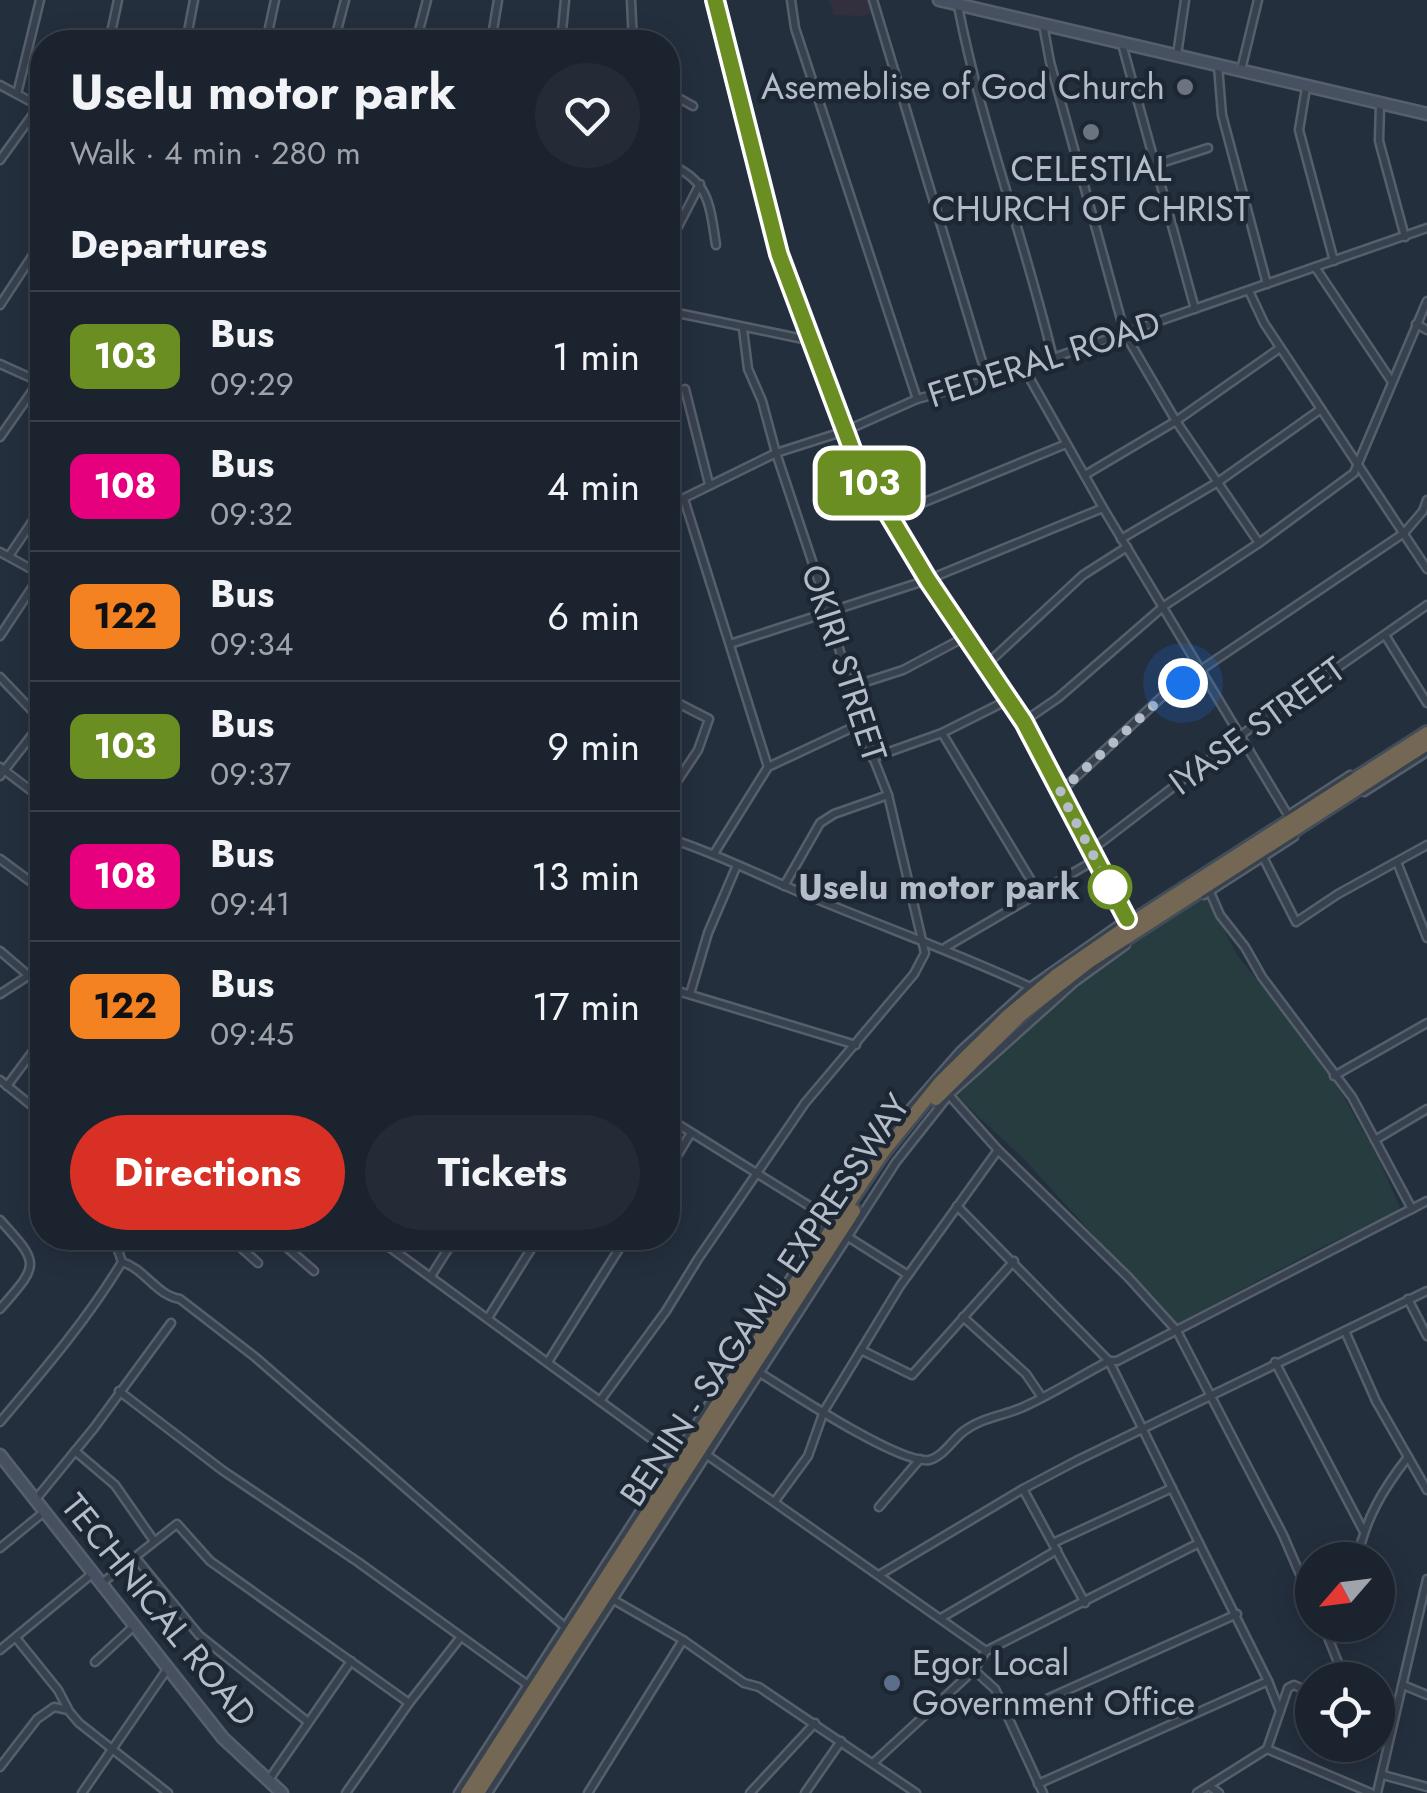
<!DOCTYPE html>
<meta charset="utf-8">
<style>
:root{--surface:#1b232e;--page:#242b36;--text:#f1f3f6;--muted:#a0a4aa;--line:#39404a;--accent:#d93025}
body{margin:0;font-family:Jost,sans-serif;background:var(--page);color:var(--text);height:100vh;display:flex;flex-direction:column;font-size:38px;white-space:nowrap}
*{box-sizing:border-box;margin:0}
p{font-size:32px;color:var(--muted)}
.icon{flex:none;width:55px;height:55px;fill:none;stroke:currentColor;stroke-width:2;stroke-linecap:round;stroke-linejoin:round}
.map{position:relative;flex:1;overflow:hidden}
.panel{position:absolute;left:30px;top:30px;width:650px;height:1220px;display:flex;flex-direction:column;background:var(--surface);border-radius:40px;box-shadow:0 5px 25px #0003,0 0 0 2px var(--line)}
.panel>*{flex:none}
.badge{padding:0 20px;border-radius:15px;font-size:35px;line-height:65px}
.needle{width:65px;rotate:242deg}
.buttons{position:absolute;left:1295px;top:1542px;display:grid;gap:20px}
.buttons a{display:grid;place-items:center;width:100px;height:100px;border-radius:50%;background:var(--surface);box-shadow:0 5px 25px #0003,0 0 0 2px var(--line);font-size:50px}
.you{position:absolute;width:50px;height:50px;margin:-25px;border:8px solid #fff;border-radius:50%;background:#1a73e8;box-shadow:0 0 0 15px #1a73e833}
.map>.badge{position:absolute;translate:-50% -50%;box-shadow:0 0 0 5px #fff}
h2{padding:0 40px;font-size:38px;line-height:90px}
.round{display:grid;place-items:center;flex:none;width:105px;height:105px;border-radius:52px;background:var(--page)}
.overview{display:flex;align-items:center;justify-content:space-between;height:170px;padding:0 40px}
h1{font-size:48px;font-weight:700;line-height:75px}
.action{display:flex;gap:20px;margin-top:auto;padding:20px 40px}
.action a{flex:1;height:115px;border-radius:60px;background:var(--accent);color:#fff;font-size:40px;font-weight:700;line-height:115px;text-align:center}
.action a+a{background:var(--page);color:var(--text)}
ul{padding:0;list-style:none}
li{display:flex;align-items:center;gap:30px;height:130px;padding:0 40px;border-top:2px solid var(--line)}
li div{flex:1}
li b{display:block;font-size:38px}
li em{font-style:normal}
li .badge{min-width:110px;font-weight:700;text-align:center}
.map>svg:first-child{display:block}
.medical{fill:#32303f}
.green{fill:#263c3f}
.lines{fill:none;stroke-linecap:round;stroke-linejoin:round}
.street-casing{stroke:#565f6c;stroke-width:11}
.secondary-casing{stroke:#565f6c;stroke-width:15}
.highway-casing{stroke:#434c59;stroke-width:18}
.street{stroke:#38414e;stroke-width:6}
.secondary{stroke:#465061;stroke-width:10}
.highway{stroke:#746855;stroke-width:12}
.line-casing{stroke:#fff;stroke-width:22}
.line{stroke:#6b8e23;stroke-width:15}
.walk{stroke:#b4bcc9;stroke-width:10;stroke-dasharray:0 18}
.worship-dot{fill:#6b7280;stroke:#1d2633;stroke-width:4}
.stop-dot{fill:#fff;stroke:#6b8e23;stroke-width:5}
.service-dot{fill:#5c6f8a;stroke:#1d2633;stroke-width:4}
.labels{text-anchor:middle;stroke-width:9;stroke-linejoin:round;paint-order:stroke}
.poi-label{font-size:35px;fill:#b4bcc9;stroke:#1d2633;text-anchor:end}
.street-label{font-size:35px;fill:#b4bcc9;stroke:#1d2633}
.stop-label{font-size:35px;font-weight:bold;fill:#b4bcc9;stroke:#1d2633;text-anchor:end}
</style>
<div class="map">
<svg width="1427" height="1793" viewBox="0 0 1427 1793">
<rect width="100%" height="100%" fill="#242f3e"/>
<polygon class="medical" points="829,0 870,0 871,12 865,16 834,15"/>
<polygon class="green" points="1204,891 1237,955 1312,1048 1342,1094 1379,1159 1401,1210 1322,1247 1175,1325 1025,1160 951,1091 1021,1022 1118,945"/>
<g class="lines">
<g class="street-casing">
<g id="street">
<polyline points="631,0 633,42"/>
<polyline points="715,0 779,254 856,460 927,580 1023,722 1127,919"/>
<polyline points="791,0 795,28 917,399"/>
<polyline points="873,0 987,378"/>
<path d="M958,6c23,119 67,234 95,352"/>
<polyline points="1043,24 1050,62 1125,334 1176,421 1259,543"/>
<polyline points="109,42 118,0"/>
<polyline points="186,42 194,0"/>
<polyline points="266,42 275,0"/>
<polyline points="334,42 345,0"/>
<polyline points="416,42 427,0"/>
<polyline points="491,42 498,0"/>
<polyline points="561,42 565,0"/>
<polyline points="1122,44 1195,309"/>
<polyline points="1177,55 1185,0"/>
<polyline points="1218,66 1222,115 1267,284"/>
<polyline points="1241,70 1258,0"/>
<polyline points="0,85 39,106"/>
<polyline points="1306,88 1299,130 1334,261"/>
<polyline points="668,92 693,106"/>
<polyline points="17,94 40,0"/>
<polyline points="1380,104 1379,141 1405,237"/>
<polyline points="0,160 39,106"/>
<path d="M668,164c41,15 42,42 48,81"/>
<polyline points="1158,164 1208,148"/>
<polyline points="668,246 700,184"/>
<polyline points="1315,267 1392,382"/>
<polyline points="1249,291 1264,323 1427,569"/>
<polyline points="0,305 42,241"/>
<polyline points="668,311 808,340"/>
<polyline points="1416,324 1427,330"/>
<polyline points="0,364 40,382"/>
<polyline points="1025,370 1103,508 1288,815"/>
<polyline points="685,389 709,484"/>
<polyline points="0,437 42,377"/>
<polyline points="1085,475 1176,421 1280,348"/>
<polyline points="684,499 768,767"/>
<polyline points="668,506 776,453 845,431 917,399 1025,370 1053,358 1427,228"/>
<polyline points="888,517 1066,444"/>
<polyline points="1121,539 1218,482 1321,409"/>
<polyline points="0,552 42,575"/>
<polyline points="9,556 42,507"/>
<polyline points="668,592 675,588"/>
<polyline points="1385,635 1427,703"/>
<polyline points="0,636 41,574"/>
<polyline points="730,644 927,580 1103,508"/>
<polyline points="985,666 1083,575 1127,547"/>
<polyline points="0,677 42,721"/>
<polyline points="850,687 903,670 965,637"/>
<polyline points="668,698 709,719 698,750 668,795"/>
<polyline points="34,712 42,700"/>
<polyline points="1023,722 1058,698 1164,606 1259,543 1354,473 1427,301"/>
<polyline points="942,733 1038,892"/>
<polyline points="872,758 942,733 1008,700"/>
<polyline points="0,767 42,799"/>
<polyline points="0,776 42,722"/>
<polyline points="1060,792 1165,694 1404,533 1423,511 1427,500"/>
<polyline points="1364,792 1427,752"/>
<polyline points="1293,812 1350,775"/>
<path d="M668,838c49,15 94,39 141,58 74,31 149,57 221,91"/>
<polyline points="1090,851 1241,735 1427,605"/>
<polyline points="715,852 768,767 860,724"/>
<polyline points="1263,857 1296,922 1338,894 1427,845"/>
<polyline points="0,859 42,890"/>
<polyline points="1397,862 1427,938"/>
<polyline points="784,886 820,823 834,814 888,795"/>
<polyline points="1210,892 1220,915 1245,947 1262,977 1352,1097 1412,1209"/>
<polyline points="1204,895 1294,837"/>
<polyline points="946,947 1095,860"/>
<polyline points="0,951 42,987"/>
<polyline points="668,988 856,1045"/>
<polyline points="0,994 28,976 42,958"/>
<polyline points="690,994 708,933 737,865"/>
<polyline points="1334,1076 1427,1023"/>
<polyline points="0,1080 42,1114"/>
<polyline points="7,1086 36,1047"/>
<polyline points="949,1095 998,1150 1128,1277 1177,1331 1283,1535 1312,1602"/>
<polyline points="668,1118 832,1220"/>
<polyline points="1375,1140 1427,1109"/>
<polyline points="668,1171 691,1133"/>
<polyline points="957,1206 1109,1361 1199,1543"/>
<path d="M0,1220c41,45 39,44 0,89"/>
<polyline points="848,1237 908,1275"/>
<polyline points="230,1238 258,1263"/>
<polyline points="276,1238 314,1271"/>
<polyline points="377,1238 675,1456"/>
<polyline points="205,1245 212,1238"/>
<polyline points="393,1249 403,1238"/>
<path d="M122,1262c23,7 34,33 58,37l75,58 310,270"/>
<polyline points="431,1276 455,1238"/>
<polyline points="1408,1299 1427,1336"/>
<polyline points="963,1317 1026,1374 1041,1396"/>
<polyline points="488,1318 538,1238"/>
<polyline points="1345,1331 1376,1401 1427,1490"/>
<polyline points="861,1350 912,1375 1014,1261"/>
<polyline points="548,1362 626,1238"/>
<polyline points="1275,1362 1363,1530"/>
<path d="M760,1373c29,18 140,92 169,87 14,-3 24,-21 35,-29 17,-13 38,-15 57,-23 30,-13 59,-32 88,-47h8l310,-160"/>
<polyline points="119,1391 222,1470 358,1562 528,1685"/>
<polyline points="600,1401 666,1311 698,1259 805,1103 914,974 925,953 888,795 860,724 829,612 776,453 762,401 748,369 743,329"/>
<path d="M0,1422c43,-51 87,-102 122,-160l-8,-24"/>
<polyline points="75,1451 115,1485 154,1541"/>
<polyline points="707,1455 986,1651"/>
<polyline points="1023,1489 1085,1603"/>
<polyline points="36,1499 94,1428 171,1323"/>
<polyline points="775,1501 808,1456 824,1411 900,1286 998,1150"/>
<polyline points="879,1507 920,1459"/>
<polyline points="1053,1543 1172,1488"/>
<polyline points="0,1548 44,1512"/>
<polyline points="135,1557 199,1635 308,1722"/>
<path d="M1357,1560c8,-41 26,-71 51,-103"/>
<polyline points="879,1575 1023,1489 1076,1461 1427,1291"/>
<polyline points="102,1583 177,1524 210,1561 409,1703"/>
<polyline points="612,1599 683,1640 744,1683 759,1687 916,1793"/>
<polyline points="941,1618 1057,1550"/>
<polyline points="1323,1625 1345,1680"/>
<polyline points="16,1638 58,1690 68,1709"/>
<polyline points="0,1650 93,1573"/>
<polyline points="95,1662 134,1626"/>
<polyline points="974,1670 995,1689 1043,1793"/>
<polyline points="1403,1685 1427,1695"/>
<polyline points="1009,1716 1237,1614"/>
<polyline points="1378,1716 1392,1722"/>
<polyline points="1267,1749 1288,1688 1294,1685 1312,1693"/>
<polyline points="873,1763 974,1670 986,1651 1199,1543 1268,1681"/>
<polyline points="0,1767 37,1719 54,1707 68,1710 79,1723 168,1793"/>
<polyline points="1383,1775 1427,1787"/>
<polyline points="268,1781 351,1661"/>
<polyline points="1038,1784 1268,1681 1280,1711"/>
<polyline points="1209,1786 1219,1793"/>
<polyline points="82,1793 168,1668"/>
<polyline points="346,1793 409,1703 460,1638"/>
<polyline points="458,1793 803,1258 899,1121 960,1051 1030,987 1127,919"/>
<polyline points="488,1793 896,1162 949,1095 1075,982 1126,945"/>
<polyline points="588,1793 683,1640"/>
<polyline points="750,1793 815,1723"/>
<polyline points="805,1793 841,1741"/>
<polyline points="1197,1793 1267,1749 1371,1793"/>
<polyline points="1377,1793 1427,1579"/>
</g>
</g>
<g class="secondary-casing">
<g id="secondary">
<polyline points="939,0 1427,114"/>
<polyline points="0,1455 223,1738 282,1793"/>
</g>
</g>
<g class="highway-casing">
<g id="highway">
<polyline points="936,1099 1021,1015 1089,962 1427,744"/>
<polyline points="467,1793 803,1271 884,1151 940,1082 1007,1016 1055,976 1139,918 1427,733"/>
<polyline points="478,1793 854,1211"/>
</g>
</g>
<use href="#street" class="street"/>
<use href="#secondary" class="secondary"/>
<use href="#highway" class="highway"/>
</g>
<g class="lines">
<g class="line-casing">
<polyline id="line" points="715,0 779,254 856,460 928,580 1024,722 1127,919"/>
</g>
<use href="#line" class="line"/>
<polyline class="walk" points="1110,887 1060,792 1166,694 1183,683"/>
</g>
<g class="worship-dot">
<circle cx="1185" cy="87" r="10"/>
<circle cx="1091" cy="132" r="10"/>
</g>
<circle class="stop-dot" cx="1110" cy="887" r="20"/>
<circle class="service-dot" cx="892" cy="1683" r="10"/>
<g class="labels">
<g class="poi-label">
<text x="1165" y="99">Asemeblise of God Church</text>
<text x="1091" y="181" text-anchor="middle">CELESTIAL<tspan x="1091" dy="40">CHURCH OF CHRIST</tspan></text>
<text x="912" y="1675" text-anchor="start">Egor Local<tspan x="912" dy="40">Government Office</tspan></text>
</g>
<g class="street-label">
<text transform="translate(1044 359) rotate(-18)" y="12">FEDERAL ROAD</text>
<text transform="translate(844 663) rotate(72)" y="12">OKIRI STREET</text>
<text transform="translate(1257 726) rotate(-36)" y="12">IYASE STREET</text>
<text transform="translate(765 1300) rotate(-56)" y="12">BENIN - SAGAMU EXPRESSWAY</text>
<text transform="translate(159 1610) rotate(51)" y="12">TECHNICAL ROAD</text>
</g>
<g class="stop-label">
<text x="1080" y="899">Uselu motor park</text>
</g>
</g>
</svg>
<div class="buttons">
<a><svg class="needle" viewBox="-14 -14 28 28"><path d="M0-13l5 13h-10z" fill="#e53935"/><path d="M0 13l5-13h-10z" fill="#a0a4aa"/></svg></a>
<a><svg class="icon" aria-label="locate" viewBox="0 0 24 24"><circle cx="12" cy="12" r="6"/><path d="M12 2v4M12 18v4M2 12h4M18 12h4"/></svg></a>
</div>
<div class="you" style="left:1183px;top:683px"></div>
<b class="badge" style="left:869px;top:483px;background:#6b8e23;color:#fff">103</b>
<section class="panel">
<div class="overview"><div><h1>Uselu motor park</h1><p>Walk · 4 min · 280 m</p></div><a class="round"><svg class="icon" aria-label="heart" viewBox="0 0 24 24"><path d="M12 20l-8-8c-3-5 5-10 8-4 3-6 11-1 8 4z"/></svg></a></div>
<h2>Departures</h2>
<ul>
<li><span class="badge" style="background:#6b8e23;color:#fff">103</span><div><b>Bus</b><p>09:29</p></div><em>1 min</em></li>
<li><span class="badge" style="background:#e6007e;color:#fff">108</span><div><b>Bus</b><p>09:32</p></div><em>4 min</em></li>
<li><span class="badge" style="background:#f58220;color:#111">122</span><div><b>Bus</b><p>09:34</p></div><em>6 min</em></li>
<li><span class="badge" style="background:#6b8e23;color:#fff">103</span><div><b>Bus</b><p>09:37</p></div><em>9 min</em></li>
<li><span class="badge" style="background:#e6007e;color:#fff">108</span><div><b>Bus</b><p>09:41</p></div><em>13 min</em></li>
<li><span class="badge" style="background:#f58220;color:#111">122</span><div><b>Bus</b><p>09:45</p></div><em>17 min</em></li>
</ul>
<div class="action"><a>Directions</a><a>Tickets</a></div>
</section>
</div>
